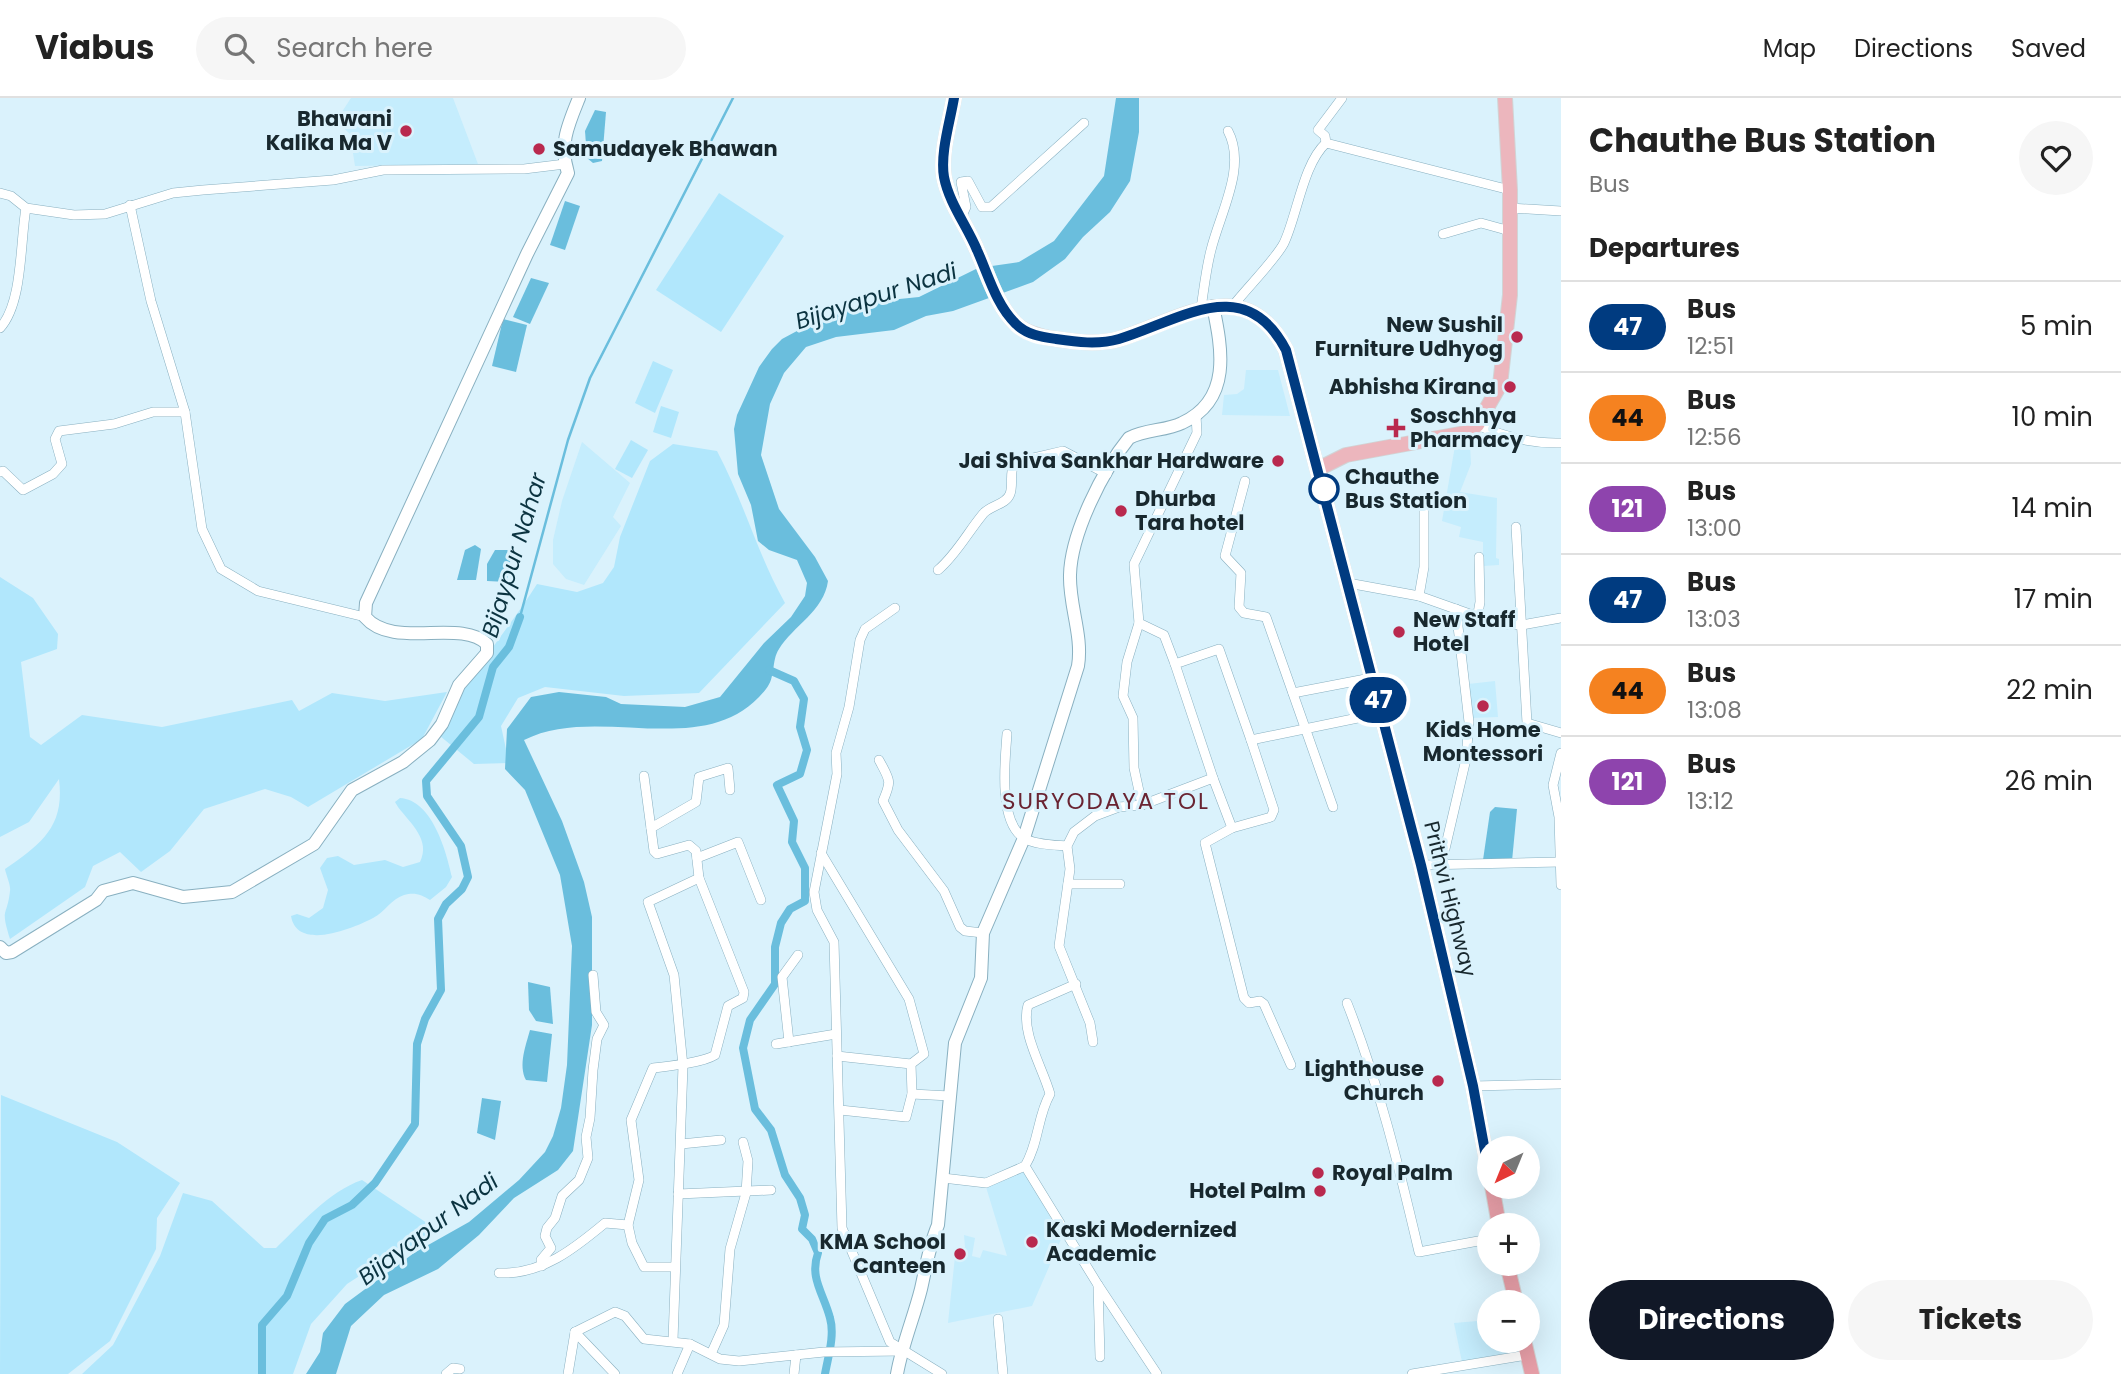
<!DOCTYPE html>
<meta charset="utf-8">
<style>
:root{--surface:#fff;--page:#f6f6f6;--text:#222;--muted:#767676;--line:#e0e0e0;--accent:#111827}
body{margin:0;font-family:Poppins,sans-serif;background:var(--page);color:var(--text);height:100vh;display:flex;flex-direction:column;font-size:26px;white-space:nowrap}
*{box-sizing:border-box;margin:0}
p{font-size:23px;color:var(--muted)}
.icon{flex:none;width:38px;height:38px;fill:none;stroke:currentColor;stroke-width:2;stroke-linecap:round;stroke-linejoin:round}
.map{position:relative;flex:1;overflow:hidden}
.details{display:flex;flex-direction:column;background:var(--surface);width:560px}
.details>*{flex:none}
.badge{padding:0 14px;border-radius:23px;font-size:24px;line-height:46px}
.needle{width:46px;rotate:223deg}
.tools{position:absolute;left:1477px;top:1038px;display:grid;gap:14px}
.tools a{display:grid;place-items:center;width:63px;height:63px;border-radius:50%;background:var(--surface);box-shadow:0 7px 28px #0002;font-size:35px}
.map>.badge{position:absolute;translate:-50% -50%;box-shadow:0 0 0 4px #fff}
h2{padding:0 28px;font-size:26px;line-height:63px}
.round{display:grid;place-items:center;flex:none;width:74px;height:74px;border-radius:37px;background:var(--page)}
.headline{display:flex;align-items:center;justify-content:space-between;height:119px;padding:0 28px}
h1{font-size:33px;font-weight:700;line-height:52px}
.button{display:flex;gap:14px;margin-top:auto;padding:14px 28px}
.button a{flex:1;height:80px;border-radius:42px;background:var(--accent);color:#fff;font-size:28px;font-weight:700;line-height:80px;text-align:center}
.button a+a{background:var(--page);color:var(--text)}
ul{padding:0;list-style:none}
li{display:flex;align-items:center;gap:21px;height:91px;padding:0 28px;border-top:2px solid var(--line)}
li div{flex:1}
li b{display:block;font-size:26px}
li em{font-style:normal}
li .badge{min-width:77px;font-weight:700;text-align:center}
header{display:flex;align-items:center;gap:42px;box-sizing:border-box;height:98px;padding:0 35px;background:var(--surface);border-bottom:2px solid var(--line)}
header strong{font-size:33px}
nav{display:flex;gap:38px;margin-inline-start:auto;font-size:24px}
.search{width:490px;height:63px;background:var(--page);display:flex;align-items:center;gap:18px;box-sizing:border-box;padding:0 24px;border-radius:38px;color:var(--muted);font-size:26px}
main{display:flex;flex:1;min-height:0}
.map>svg:first-child{display:block}
.built{fill:#c5edfd}
.green{fill:#b1e7fc}
.water{fill:#6abedd}
.lines{fill:none;stroke-linecap:round;stroke-linejoin:round}
.stream{stroke:#6abedd;stroke-width:2.5}
.canal{stroke:#6abedd;stroke-width:8}
.minor-casing{stroke:#89b0c0;stroke-width:10}
.secondary-casing{stroke:#89b0c0;stroke-width:14}
.primary-casing{stroke:#d1d4d5;stroke-width:16}
.trunk-casing{stroke:#d1d4d5;stroke-width:16}
.minor{stroke:#fff;stroke-width:9}
.secondary{stroke:#fff;stroke-width:12}
.primary{stroke:#ecb6bd;stroke-width:14}
.trunk{stroke:#e69ea7;stroke-width:14}
.line-casing{stroke:#fff;stroke-width:16}
.line{stroke:#003b80;stroke-width:10}
.poi-dot{fill:#b9294e;stroke:#daf2fc;stroke-width:2.5}
.stop-dot{fill:#fff;stroke:#003b80;stroke-width:3.5}
.labels{text-anchor:middle;stroke-width:6;stroke-linejoin:round;paint-order:stroke}
.poi-label{font-size:21px;font-weight:bold;fill:#18282e;stroke:#daf2fc;text-anchor:end}
.stop-label{font-size:21px;font-weight:bold;fill:#18282e;stroke:#daf2fc;text-anchor:start}
.street-label{font-size:21px;fill:#18282e;stroke:#daf2fc}
.water-label{font-size:23px;font-style:italic;fill:#0b3340;stroke:#daf2fc}
.neighbourhood-label{font-size:23px;letter-spacing:2px;fill:#6a2432;stroke:#daf2fc}
</style>
<header>
<strong>Viabus</strong>
<div class="search"><svg class="icon" aria-label="search" viewBox="0 0 24 24"><circle cx="10" cy="10" r="6"/><path d="M15 15l6 6"/></svg>Search here</div>
<nav><a>Map</a><a>Directions</a><a>Saved</a></nav>
</header>
<main>
<div class="map">
<svg width="1561" height="1276" viewBox="0 0 1561 1276">
<rect width="100%" height="100%" fill="#daf2fc"/>
<g class="built">
<polygon points="351,0 453,0 478,66 355,68 350,36 336,23"/>
<polygon points="1246,272 1278,272 1290,318 1222,317 1224,297 1237,296 1244,291"/>
<polygon points="582,344 630,385 613,419 621,428 584,487 566,481 553,466 553,442 562,403"/>
<polygon points="1470,347 1471,366 1460,394 1497,400 1496,460 1499,461 1499,467 1483,468 1483,444 1459,439 1461,429 1442,423 1455,348"/>
<polygon points="1495,583 1498,619 1471,620 1468,586"/>
<polygon points="1023,1072 1062,1139 1032,1208 948,1225 956,1149 965,1149 964,1137 975,1140 972,1158 980,1160 983,1152 1007,1158 986,1089"/>
<polygon points="1489,1222 1489,1242 1517,1243 1520,1254 1462,1264 1454,1225"/>
</g>
<g class="green">
<polygon points="719,95 784,138 721,234 656,192"/>
<polygon points="653,263 673,272 655,315 635,305"/>
<polygon points="661,308 679,314 671,340 653,334"/>
<polygon points="631,342 648,352 632,380 615,371"/>
<path d="M673,346l44,7c27,51 40,102 68,152l-86,90 -75,3 -79,-9 -27,11 -17,28 8,37 -35,1 -34,-28c23,-56 65,-101 97,-152l40,8 26,-9 11,-16 6,-30 30,-76z"/>
<path d="M0,479l33,21 25,36 -1,15 -36,13 9,75 11,8 41,-30 80,12 130,-27 7,11 33,-18 53,8 62,-9 -25,47 -114,68 -17,-10 -26,-8 -61,20 -34,42 -29,21 -21,-20 -27,14 -8,21 -75,52c-10,-32 -3,-21 0,-48 1,-6 -4,-16 -5,-22 36,-25 60,-42 54,-90l-30,43 -29,15z"/>
<path d="M400,700c32,2 46,52 52,79l-6,10 -16,13c-8,-5 -15,-8 -26,-5 -13,4 -19,17 -31,23 -19,10 -76,34 -82,-2l6,-2 12,4 14,-10 5,-18 -8,-22 7,-10 11,-2 16,9 31,-5 18,7 17,-5c11,-22 -9,-38 -22,-55l-3,-5z"/>
<polygon points="1,997 117,1044 180,1085 157,1120 156,1151 110,1243 68,1276 0,1276"/>
<path d="M362,1082l65,43 -1,14 -10,10 -35,15 -34,22 -36,40 -18,50h-211l31,-29 47,-89 23,-63 29,8 52,47h12c24,-23 53,-57 86,-68z"/>
</g>
<g class="water">
<path d="M1116,0h23v34l-9,49 -20,31 -27,25 -18,22 -32,23 -80,29 -27,5 -32,14 -58,7 -30,10 -22,26 -14,31 -9,51 18,54 36,48 13,24c-4,30 -35,45 -49,68 -8,12 -3,28 -13,40 -59,75 -168,13 -242,51l38,81 22,61 8,35v108l-19,126 -15,19 -44,28 -35,37 -41,34 -54,26 -33,31 -15,48h-30l14,-22 3,-19 22,-29 69,-51 55,-31 50,-42 26,-28 8,-16 8,-28 6,-43 5,-119 -12,-71 -35,-85 -20,-21 2,-40 24,-32 28,-5 47,5 15,7 64,3 35,-10 44,-54 27,-26 14,-21 2,-13 -10,-23 -28,-10 -11,-9 -7,-36 -13,-31 -4,-45 3,-14 22,-48 13,-18 10,-10 28,-15 60,-22 49,-5 59,-29 41,-6 35,-21 50,-65z"/>
<polygon points="595,12 606,14 602,63 593,65 587,60 585,33"/>
<polygon points="565,103 580,108 565,152 550,147"/>
<polygon points="531,180 549,185 530,226 513,219"/>
<polygon points="503,221 527,227 516,274 492,268"/>
<polygon points="475,447 481,451 476,482 457,482 465,452"/>
<polygon points="495,452 512,452 507,484 487,483 487,466"/>
<polygon points="1495,709 1517,711 1512,763 1483,762 1490,714"/>
<polygon points="528,884 550,889 553,926 536,923 529,912"/>
<path d="M530,932l22,4 -5,48 -21,-2c-8,-15 0,-35 4,-50z"/>
<polygon points="482,1000 501,1003 495,1042 477,1035"/>
</g>
<g class="lines">
<polyline class="stream" points="520,519 568,342 590,280 733,0"/>
<g class="canal">
<path d="M769,572l25,11 10,18 -4,28 7,23 -7,24 -23,11 17,36 -2,21 13,26v33l-15,8 -9,14 -6,24v37l-25,36 -7,28 12,61 16,21 14,45 15,23 5,17 -3,14 10,10 6,14c-9,25 6,41 12,65 5,17 -2,39 -5,56"/>
<polyline points="262,1276 262,1227 287,1198 309,1145 325,1121 352,1107 375,1085 415,1026 417,946 425,921 441,892 438,821 446,806 462,791 468,779 461,748 427,698 426,683 479,619 493,569 509,549 520,519"/>
</g>
<g class="minor-casing">
<g id="minor">
<polyline points="1326,45 1325,38 1318,32 1342,0"/>
<polyline points="0,95 11,98 26,110 74,117 105,116 173,95 203,92 333,82 383,72 524,71 565,66"/>
<polyline points="130,107 151,203 185,314 202,431 221,471 258,493 365,519"/>
<polyline points="1510,110 1561,113"/>
<polyline points="961,120 966,109 961,84 968,83 982,109 991,109 1084,25"/>
<polyline points="1443,136 1481,125 1510,133"/>
<path d="M1232,209c13,-17 44,-48 52,-64 13,-27 19,-79 42,-100l184,47"/>
<path d="M1201,210c3,-19 5,-39 10,-58 9,-37 36,-83 17,-119"/>
<path d="M0,230c23,-25 20,-86 26,-120"/>
<path d="M1477,327c28,12 54,19 84,18"/>
<polyline points="0,374 3,373 23,392 53,376 62,366 55,341 59,333 114,326 153,314 185,314"/>
<polyline points="1245,383 1225,458 1241,475 1239,509 1244,515 1266,519 1333,709"/>
<polyline points="1516,429 1527,625 1561,635"/>
<path d="M938,472c18,-15 30,-38 45,-56 7,-9 23,-9 27,-20 4,-11 -2,-21 6,-32l47,-11 44,23"/>
<polyline points="1348,485 1419,498 1498,526 1522,527 1561,520"/>
<polyline points="1419,498 1424,469 1424,410"/>
<polyline points="895,510 865,531 860,542 849,609 836,655 837,676 814,794 817,812 834,844 842,1130 890,1244 942,1276"/>
<polyline points="1477,521 1480,504 1479,459"/>
<polyline points="1139,525 1127,564 1123,598 1133,620 1134,670 1142,707"/>
<polyline points="1175,566 1164,537 1139,525 1134,466 1197,335 1196,317"/>
<polyline points="1293,595 1371,580"/>
<path d="M1007,636c-2,26 -9,88 17,104 11,7 31,7 43,8"/>
<polyline points="1561,655 1553,687 1559,719 1561,787"/>
<path d="M879,662c11,21 13,20 4,41l15,29 46,61 16,36 5,4 18,2"/>
<path d="M644,678l10,75 3,3 32,-9 7,6 3,27 45,114 -1,6 -15,8 -13,49c-13,8 -45,11 -62,13l-22,52 8,60 -11,45 4,18 12,24h30"/>
<polyline points="1213,680 1175,566 1219,551 1251,642"/>
<polyline points="651,730 696,704 699,679 728,670 730,692"/>
<polyline points="1232,730 1205,745 1244,900 1249,905 1260,903 1264,906 1291,967"/>
<polyline points="821,755 909,901 924,956 911,966 912,996 906,1019 840,1012"/>
<polyline points="697,760 738,744 761,802"/>
<polyline points="1421,767 1561,764"/>
<polyline points="1441,768 1466,661 1469,624 1456,511"/>
<polyline points="1068,786 1120,786"/>
<path d="M1347,905c32,81 52,164 72,249l70,-13"/>
<polyline points="789,944 782,879 798,857"/>
<polyline points="1093,944 1090,925 1059,848 1070,771 1067,748 1074,734 1095,718 1119,709 1142,707 1213,680 1232,730 1271,719 1274,712 1251,642 1382,615"/>
<polyline points="776,946 836,936"/>
<polyline points="837,958 911,966"/>
<polyline points="1473,988 1561,986"/>
<polyline points="912,996 950,998"/>
<polyline points="681,1046 721,1042"/>
<path d="M1025,1068c14,-23 12,-49 25,-72 -7,-26 -30,-62 -22,-89l48,-21"/>
<polyline points="943,1080 986,1085 1025,1068 1098,1187 1100,1259"/>
<polyline points="678,1096 771,1092"/>
<polyline points="542,1168 541,1162 551,1150 545,1138 547,1130 555,1120 562,1098 579,1082 588,1060 586,1039 590,1020 593,972 597,941 604,927 596,914 593,877"/>
<path d="M499,1175c43,2 76,-25 106,-50l23,2"/>
<polyline points="1098,1187 1157,1276"/>
<polyline points="998,1221 1003,1276"/>
<polyline points="575,1234 615,1214 625,1218 644,1241 690,1246 720,1261 739,1263 824,1254 901,1253"/>
<polyline points="575,1234 615,1276"/>
<polyline points="673,1242 683,968 674,877 648,804 699,780"/>
<polyline points="711,1256 724,1227 730,1151 746,1095 748,1063 743,1044"/>
<polyline points="446,1276 453,1270 460,1271"/>
<polyline points="568,1276 575,1234"/>
<polyline points="677,1276 690,1246"/>
<polyline points="794,1276 796,1257"/>
<polyline points="1412,1276 1527,1257"/>
</g>
</g>
<g class="secondary-casing">
<g id="secondary">
<path d="M0,849l6,6 6,-1 84,-52 7,-9 30,-8 50,14 49,-5 82,-48 38,-54 51,-28 27,-22 12,-16 17,-39 28,-32v-9c-27,-26 -94,6 -122,-27l1,-14 161,-349 41,-81c-9,-29 0,-48 11,-75"/>
<path d="M897,1276c5,-29 17,-57 24,-85 5,-22 8,-43 17,-64l17,-182 26,-65 2,-45 41,-95 54,-172c5,-31 -9,-60 -8,-91 1,-42 33,-105 59,-137 17,-9 37,-7 53,-15 50,-23 40,-74 31,-117"/>
</g>
</g>
<g class="primary-casing">
<polyline id="primary" points="1318,371 1346,357 1465,335 1477,327 1500,287 1510,197 1510,92 1505,0"/>
</g>
<g class="trunk-casing">
<g id="trunk">
<path d="M954,0c-4,24 -14,55 -10,79 5,26 23,49 33,73 11,24 19,55 39,74 11,10 26,13 40,15 20,3 42,6 63,0 61,-19 126,-68 167,11l135,515 52,221 16,87"/>
<polyline points="1492,1088 1499,1127"/>
<polyline points="1507,1166 1516,1204"/>
<polyline points="1524,1242 1532,1276"/>
</g>
</g>
<use href="#minor" class="minor"/>
<use href="#secondary" class="secondary"/>
<use href="#primary" class="primary"/>
<use href="#trunk" class="trunk"/>
</g>
<g class="lines">
<g class="line-casing">
<path id="line" d="M954,0c-4,24 -14,55 -10,79 5,26 23,49 33,73 11,24 19,55 39,74 11,11 26,13 40,15 20,3 42,6 63,0 60,-18 126,-68 167,11l135,515 52,221 16,87"/>
</g>
<use href="#line" class="line"/>
</g>
<g class="poi-dot">
<circle cx="406" cy="33" r="7"/>
<circle cx="539" cy="51" r="7"/>
<circle cx="1517" cy="239" r="7"/>
<circle cx="1510" cy="289" r="7"/>
<path d="M1392.5 319.5h7v7h7v7h-7v7h-7v-7h-7v-7h7z"/>
<circle cx="1278" cy="363" r="7"/>
<circle cx="1121" cy="413" r="7"/>
<circle cx="1399" cy="534" r="7"/>
<circle cx="1483" cy="608" r="7"/>
<circle cx="1438" cy="983" r="7"/>
<circle cx="1318" cy="1075" r="7"/>
<circle cx="1320" cy="1093" r="7"/>
<circle cx="1032" cy="1144" r="7"/>
<circle cx="960" cy="1156" r="7"/>
</g>
<circle class="stop-dot" cx="1324" cy="391" r="14"/>
<g class="labels">
<g class="poi-label">
<text x="392" y="28">Bhawani<tspan x="392" dy="24">Kalika Ma V</tspan></text>
<text x="553" y="58" text-anchor="start">Samudayek Bhawan</text>
<text x="1503" y="234">New Sushil<tspan x="1503" dy="24">Furniture Udhyog</tspan></text>
<text x="1496" y="296">Abhisha Kirana</text>
<text x="1410" y="325" text-anchor="start">Soschhya<tspan x="1410" dy="24">Pharmacy</tspan></text>
<text x="1264" y="370">Jai Shiva Sankhar Hardware</text>
<text x="1135" y="408" text-anchor="start">Dhurba<tspan x="1135" dy="24">Tara hotel</tspan></text>
<text x="1413" y="529" text-anchor="start">New Staff<tspan x="1413" dy="24">Hotel</tspan></text>
<text x="1483" y="639" text-anchor="middle">Kids Home<tspan x="1483" dy="24">Montessori</tspan></text>
<text x="1424" y="978">Lighthouse<tspan x="1424" dy="24">Church</tspan></text>
<text x="1332" y="1082" text-anchor="start">Royal Palm</text>
<text x="1306" y="1100">Hotel Palm</text>
<text x="1046" y="1139" text-anchor="start">Kaski Modernized<tspan x="1046" dy="24">Academic</tspan></text>
<text x="946" y="1151">KMA School<tspan x="946" dy="24">Canteen</tspan></text>
</g>
<g class="stop-label">
<text x="1345" y="386">Chauthe<tspan x="1345" dy="24">Bus Station</tspan></text>
</g>
<g class="street-label">
<text transform="translate(1450 801) rotate(76)" y="7">Prithvi Highway</text>
</g>
<g class="water-label">
<text transform="translate(876 198) rotate(-18)" y="8">Bijayapur Nadi</text>
<text transform="translate(514 457) rotate(-73)" y="8">Bijaypur Nahar</text>
<text transform="translate(428 1131) rotate(-37)" y="8">Bijayapur Nadi</text>
</g>
<g class="neighbourhood-label">
<text x="1106" y="711">SURYODAYA TOL</text>
</g>
</g>
</svg>
<div class="tools">
<a><svg class="needle" viewBox="-14 -14 28 28"><path d="M0-13l5 13h-10z" fill="#e53935"/><path d="M0 13l5-13h-10z" fill="#767676"/></svg></a>
<a>+</a>
<a>−</a>
</div>
<b class="badge" style="left:1378px;top:602px;background:#003b80;color:#fff">47</b>
</div>
<section class="details">
<div class="headline"><div><h1>Chauthe Bus Station</h1><p>Bus</p></div><a class="round"><svg class="icon" aria-label="heart" viewBox="0 0 24 24"><path d="M12 20l-8-8c-3-5 5-10 8-4 3-6 11-1 8 4z"/></svg></a></div>
<h2>Departures</h2>
<ul>
<li><span class="badge" style="background:#003b80;color:#fff">47</span><div><b>Bus</b><p>12:51</p></div><em>5 min</em></li>
<li><span class="badge" style="background:#f58220;color:#111">44</span><div><b>Bus</b><p>12:56</p></div><em>10 min</em></li>
<li><span class="badge" style="background:#8e44ad;color:#fff">121</span><div><b>Bus</b><p>13:00</p></div><em>14 min</em></li>
<li><span class="badge" style="background:#003b80;color:#fff">47</span><div><b>Bus</b><p>13:03</p></div><em>17 min</em></li>
<li><span class="badge" style="background:#f58220;color:#111">44</span><div><b>Bus</b><p>13:08</p></div><em>22 min</em></li>
<li><span class="badge" style="background:#8e44ad;color:#fff">121</span><div><b>Bus</b><p>13:12</p></div><em>26 min</em></li>
</ul>
<div class="button"><a>Directions</a><a>Tickets</a></div>
</section>
</main>
